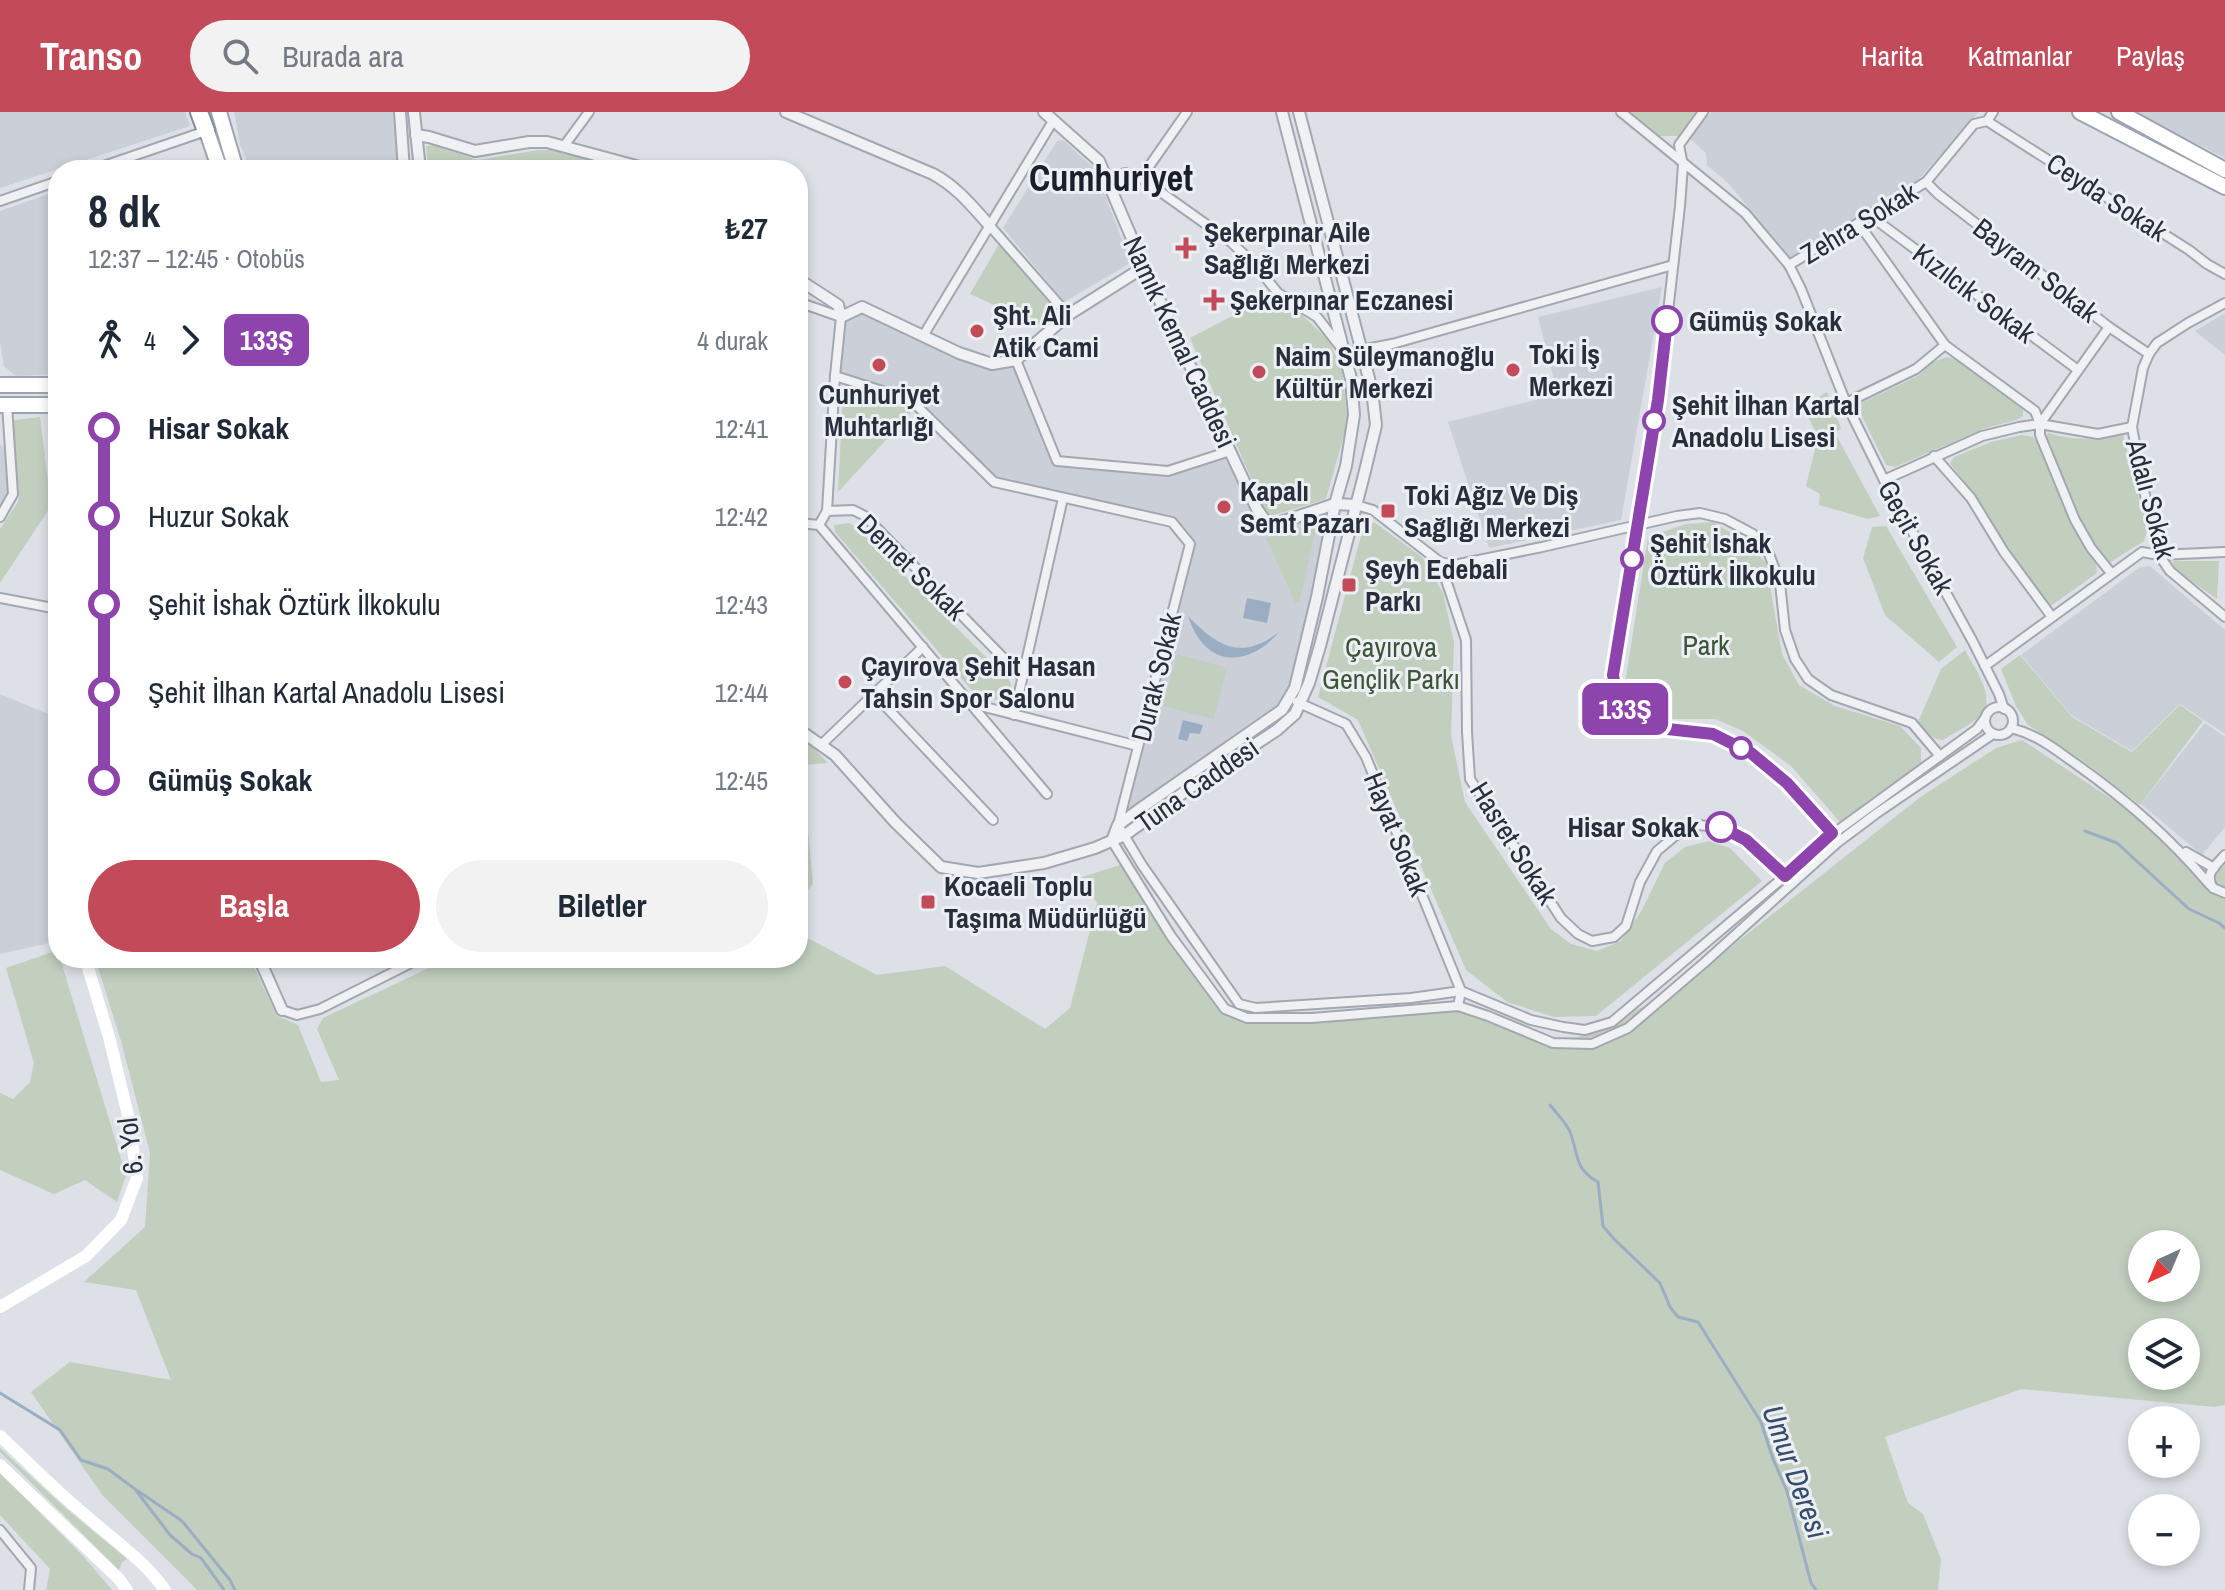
<!DOCTYPE html>
<html lang="tr">
<meta charset="utf-8">
<style>
:root{--surface:#fff;--page:#f2f2f3;--text:#1f2937;--muted:#747a83;--accent:#c34a59}
body{margin:0;font-family:"Archivo Narrow",sans-serif;background:var(--page);color:var(--text);height:100vh;display:flex;flex-direction:column;font-size:30px;white-space:nowrap}
*{box-sizing:border-box;margin:0}
p{font-size:26px;color:var(--muted)}
.icon{flex:none;width:44px;height:44px;fill:none;stroke:currentColor;stroke-width:2;stroke-linecap:round;stroke-linejoin:round}
.map{position:relative;flex:1;overflow:hidden}
.drawer{position:absolute;left:48px;top:48px;width:760px;height:808px;display:flex;flex-direction:column;background:var(--surface);border-radius:32px;box-shadow:0 4px 12px #0003}
.drawer>*{flex:none}
.badge{padding:0 16px;border-radius:12px;font-size:28px;line-height:52px}
.needle{width:52px;rotate:224deg}
.fabs{position:absolute;left:2128px;top:1118px;display:grid;gap:16px}
.fabs a{display:grid;place-items:center;width:72px;height:72px;border-radius:50%;background:var(--surface);box-shadow:0 4px 12px #0003;font-size:40px}
.map>.badge{position:absolute;translate:-50% -50%;box-shadow:0 0 0 4px #fff}
.legs{display:flex;align-items:center;gap:12px;height:88px;padding:0 40px;font-size:26px}
.legs p{margin-inline-start:auto}
.head{display:flex;align-items:center;justify-content:space-between;height:136px;padding:0 40px}
h1{font-size:44px;font-weight:700;line-height:60px}
.action{display:flex;gap:16px;margin-top:auto;padding:16px 40px}
.action a{flex:1;height:92px;border-radius:48px;background:var(--accent);color:#fff;font-size:32px;font-weight:700;line-height:92px;text-align:center}
.action a+a{background:var(--page);color:var(--text)}
ul{padding:0 40px;list-style:none}
li{display:flex;align-items:center;gap:28px;height:88px;font-size:30px}
li i{display:grid;place-items:center;width:12px;height:100%;margin:0 10px;background:currentColor}
li i::after{content:'';width:20px;height:20px;margin:-10px;border:6px solid;border-radius:50%;background:var(--surface)}
li p{margin-inline-start:auto}
li:first-child i{background:linear-gradient(#0000 50%,currentColor 0)}
li:last-child i{background:linear-gradient(currentColor 50%,#0000 0)}
header{display:flex;align-items:center;gap:48px;box-sizing:border-box;height:112px;padding:0 40px;background:var(--accent);color:#fff}
header strong{font-size:38px}
nav{display:flex;gap:44px;margin-inline-start:auto;font-size:28px}
.search{width:560px;height:72px;background:var(--page);display:flex;align-items:center;gap:20px;box-sizing:border-box;padding:0 28px;border-radius:44px;color:var(--muted);font-size:30px}
.map>svg:first-child{display:block}
.built{fill:#cbcfd7}
.green{fill:#c2cfbf;fill-rule:evenodd}
.water{fill:#9aadc3}
.lines{fill:none;stroke-linecap:round;stroke-linejoin:round}
.stream{stroke:#9aadc3;stroke-width:3}
.minor-casing{stroke:#a3a7af;stroke-width:12}
.tertiary-casing{stroke:#a3a7af;stroke-width:14}
.primary-casing{stroke:#9da4b0;stroke-width:18}
.motorway-casing{stroke:#858d9b;stroke-width:20}
.minor{stroke:#eff1f4;stroke-width:8}
.tertiary{stroke:#eff1f4;stroke-width:10}
.secondary{stroke:#fff;stroke-width:12}
.primary{stroke:#fff;stroke-width:14}
.motorway{stroke:#fff;stroke-width:16}
.line-1-casing{stroke:#fff;stroke-width:18}
.line-1{stroke:#8e44ad;stroke-width:12}
.poi-dot{fill:#c34a59;stroke:#eceff3;stroke-width:3}
.stop-1-dot{fill:#fff;stroke:#8e44ad;stroke-width:4}
.labels{text-anchor:middle;stroke-width:6;stroke-linejoin:round;paint-order:stroke}
.street-label{font-size:28px;fill:#282e3b;stroke:#eceff3}
.poi-label{font-size:28px;font-weight:bold;fill:#282e3b;stroke:#eceff3;text-anchor:start}
.stop-label{font-size:28px;font-weight:bold;fill:#282e3b;stroke:#eceff3;text-anchor:start}
.park-label{font-size:28px;fill:#3b5536;stroke:#eceff3}
.water-label{font-size:30px;font-style:italic;fill:#354c6b;stroke:#eceff3}
.district-label{font-size:36px;font-weight:bold;fill:#1a1f2b;stroke:#eceff3}
</style>
<header>
<strong>Transo</strong>
<div class="search"><svg class="icon" aria-label="search" viewBox="0 0 24 24"><circle cx="10" cy="10" r="6"/><path d="M15 15l6 6"/></svg>Burada ara</div>
<nav><a>Harita</a><a>Katmanlar</a><a>Paylaş</a></nav>
</header>
<div class="map">
<svg width="2225" height="1478" viewBox="0 0 2225 1478">
<rect width="100%" height="100%" fill="#dde0e6"/>
<g class="built">
<polygon points="0,0 185,0 190,14 0,76"/>
<polygon points="234,0 396,0 401,58 251,58 240,33"/>
<polygon points="1711,0 1979,0 1919,67 1875,92 1843,115 1790,145 1729,72 1707,53 1706,41 1689,26"/>
<polygon points="2133,0 2225,0 2225,46"/>
<polygon points="1063,28 1095,57 1131,151 1064,190 1003,116 1057,29"/>
<polygon points="54,80 58,94 58,262 16,264 4,254 0,230 0,99"/>
<polygon points="1662,175 1621,408 1489,436 1448,310 1543,286 1557,279 1538,205"/>
<polygon points="861,195 993,253 1016,249 1057,349 1168,360 1228,338 1266,410 1336,390 1294,576 1281,599 1144,693 1124,717 1117,716 1189,432 1171,411 995,370 912,288 835,264 841,204"/>
<polygon points="2225,201 2225,243 2195,219"/>
<polygon points="0,332 7,339 10,377 0,396"/>
<polygon points="2150,454 2225,518 2225,622 2180,592 2132,639 2071,603 2021,543 2140,455"/>
<polygon points="0,582 58,606 58,726 49,746 58,803 58,829 0,842"/>
<polygon points="2205,611 2225,625 2225,715 2202,743 2141,692"/>
</g>
<g class="green">
<polygon points="1629,0 1695,0 1680,24 1658,24"/>
<polygon points="433,33 477,48 538,38 555,38 633,58 428,58 426,34"/>
<polygon points="999,132 1058,199 1040,214 970,182"/>
<polygon points="1267,186 1299,200 1328,228 1342,257 1348,309 1326,387 1268,405 1190,226"/>
<polygon points="1947,245 1956,247 2023,296 2023,304 2016,308 1983,317 1895,355 1886,353 1859,298 1861,291 1918,264 1932,250"/>
<path d="M851,277c19,5 49,6 60,24l-73,79 5,-97z"/>
<polygon points="1827,280 1841,316 1835,321 1880,404 1868,407 1819,393 1820,382 1806,374 1818,325 1803,294"/>
<polygon points="40,305 51,394 0,471 0,417 18,390 19,382 13,311 15,308"/>
<path d="M2048,321c25,8 49,6 75,2l24,96 -3,10 -35,22c-33,-36 -45,-80 -64,-125z"/>
<polygon points="2022,323 2033,325 2040,333 2070,410 2096,452 2097,461 2051,494 2047,492 2008,439 1977,386 1950,351 1954,345 1991,330"/>
<polygon points="1374,410 1422,445 1443,481 1454,531 1451,623 1465,690 1551,817 1571,832 1597,839 1621,829 1642,798 1665,751 1685,735 1709,729 1730,736 1762,769 1596,904 1554,905 1507,890 1466,858 1358,608 1318,585 1362,420"/>
<polygon points="1713,410 1748,431 1766,451 1782,542 1799,573 1835,594 1900,614 1921,636 1921,652 1840,710 1791,654 1743,619 1715,607 1668,607 1644,601 1624,578 1648,425 1686,412"/>
<path d="M849,411l7,4 153,153c14,28 -22,21 -36,12l-138,-160 -1,-7z"/>
<polygon points="1311,413 1316,417 1299,491 1295,490 1266,426"/>
<polygon points="1886,414 1957,535 1939,550 1885,503 1863,446 1872,415"/>
<polygon points="2173,449 2219,449 2217,487 2174,457"/>
<path d="M1965,538c9,17 32,48 16,65 -10,10 -26,17 -38,25 -12,0 -17,-9 -25,-18l23,-53z"/>
<polygon points="1177,542 1227,556 1214,607 1163,594"/>
<polygon points="2020,543 2072,605 2132,640 2180,593 2203,609 2140,693 2082,648 2028,613 2016,594 2001,557"/>
<polygon points="798,622 803,625 828,651 802,653 813,772 798,789"/>
<path d="M2022,628l111,73 67,56 15,1 10,-5v540l-10,2 -193,-18 -137,48 23,66 15,11 18,45 -3,31h-1741l-94,-94 -72,-104 39,-30 101,18 -35,-90 -52,-8 61,-55 5,-74 -29,-112 -26,-83h155l27,58 21,9 23,57 18,-2 -22,-51 6,-11 127,-60h348v-44l2,20 77,41 68,-9 100,63 25,-21 27,-105 -18,-25 41,-13 104,144 24,10 212,-13 108,36 106,-50 245,-194 77,-50zM2142,1132h44v44h-44zM2142,1220h44v44h-44z"/>
<polygon points="58,838 58,846 60,846 126,1063 117,1090 85,1068 54,1082 0,1058 0,981 13,987 30,970 34,951 6,856"/>
<polygon points="0,1336 63,1394 127,1447 122,1450 119,1458 0,1340"/>
<polygon points="0,1361 83,1444 112,1478 46,1478 50,1457 0,1403"/>
</g>
<g class="water">
<polygon points="1247,486 1271,491 1267,511 1243,506"/>
<path d="M1188,504c30,31 53,45 91,16 -21,25 -56,39 -80,7 -5,-7 -8,-15 -11,-23z"/>
<polygon points="1183,608 1203,613 1200,622 1190,621 1187,629 1178,627"/>
</g>
<g class="lines">
<g class="stream">
<polyline points="2085,719 2117,731 2189,797 2219,811 2225,816"/>
<path d="M1550,993c7,9 16,17 20,27 9,23 4,37 28,50l5,44 11,13 46,44 10,24 8,10 20,5 63,100 12,37 14,32 24,92 5,7"/>
<polyline points="0,1281 60,1318 81,1348 108,1357 135,1377 170,1423 192,1442 201,1446 224,1478"/>
<polyline points="138,1379 182,1409 230,1468 235,1478"/>
</g>
<g class="minor-casing">
<g id="minor">
<polyline points="1621,0 1745,101 1789,153 1801,177 1846,291 1884,368 1973,530 1999,582 2004,597"/>
<path d="M1703,0l-24,33 4,20 -3,41 -22,194 -45,275c13,67 49,46 99,59 12,3 28,12 39,18 27,18 63,57 82,84"/>
<polyline points="1987,9 2189,138 2207,152 2225,162"/>
<polyline points="564,34 589,0"/>
<polyline points="92,58 206,19"/>
<polyline points="1107,66 1125,61 1141,66 1231,130 1257,155 1278,181 1317,205 1345,241 1392,232 1673,153"/>
<polyline points="1141,66 1187,0"/>
<polyline points="1926,70 1938,82 2109,215 2149,242"/>
<polyline points="0,89 58,69"/>
<polyline points="1874,100 1880,111 2078,258"/>
<polyline points="1859,112 1945,233 2035,299 2040,312 2040,323 2075,408 2091,436 2111,461"/>
<polyline points="990,114 1068,203"/>
<polyline points="1789,153 1926,70 1974,12 1987,9 1993,0"/>
<polyline points="798,190 841,205 835,264 827,399 819,413"/>
<polyline points="2225,191 2188,211 2157,231 2149,242 2143,256 2132,315 2142,370 2159,443 2170,459 2225,505"/>
<polyline points="923,224 1053,9"/>
<polyline points="1016,248 1057,349 1168,359 1230,339"/>
<polyline points="835,264 911,288 994,370 1172,410 1190,432 1118,713 1142,753 1239,892 1256,896 1411,886 1461,879 1531,908 1563,915 1585,918 1612,910 1785,764 1819,732 1977,617 1985,606"/>
<polyline points="1846,291 1916,257 1945,233"/>
<polyline points="2040,312 2109,215"/>
<polyline points="1934,344 1971,386 2004,440 2052,505"/>
<polyline points="1884,368 1982,324 2019,315 2040,312 2098,322 2132,315"/>
<polyline points="1356,393 1373,398 1440,450 1466,528 1467,620 1470,667 1561,806 1578,822 1592,829 1614,825 1626,814 1640,770 1657,739 1675,724 1697,713 1721,715 1746,728 1786,766"/>
<polyline points="827,399 853,398 865,404 1022,565"/>
<polyline points="0,405 13,382 7,293"/>
<polyline points="798,411 819,413 1047,682"/>
<polyline points="1440,450 1454,453 1542,435 1677,404 1700,401 1725,407 1753,422 1769,442 1780,471 1785,518 1795,547 1808,567 1831,583 1912,611 1940,644"/>
<polyline points="0,486 58,497"/>
<polyline points="1985,554 2142,440 2159,443 2225,440"/>
<polyline points="874,582 993,708"/>
<polyline points="1297,590 1346,612 1366,645 1461,879 1458,894"/>
<polyline points="973,592 1138,634"/>
<circle cx="1999" cy="609" r="14"/>
<polyline points="1014,603 1063,386"/>
<path d="M2011,616c27,7 42,20 65,36 52,37 93,73 134,121"/>
<polyline points="822,632 923,535"/>
<polyline points="1112,729 1171,824 1225,897 1247,906 1312,906 1458,894 1488,904 1553,931 1592,932 1628,916 1704,851 1837,731 1877,701 1993,622"/>
<polyline points="2186,740 2214,756"/>
<path d="M2225,743c-10,11 -21,19 -12,33l12,5"/>
<polyline points="282,898 297,903 320,897 421,846"/>
<polyline points="0,1418 31,1456 29,1478"/>
</g>
</g>
<g class="tertiary-casing">
<g id="tertiary">
<polyline points="400,0 404,58"/>
<polyline points="414,0 420,58"/>
<path d="M786,0l147,62c24,13 39,32 57,52"/>
<polyline points="1044,0 1099,49 1144,155 1257,397 1266,410 1275,412 1335,392 1356,393"/>
<polyline points="416,23 429,25 475,39 529,30 547,30 651,58"/>
<polyline points="798,167 838,193 841,205 862,195 959,241 992,252 1016,248 1068,203 1144,155"/>
<polyline points="798,617 835,643 895,710 941,755 978,761 1044,751 1095,736 1125,723 1198,670 1277,618 1295,602 1309,571 1320,534 1365,359 1376,313 1372,278 1299,0"/>
<polyline points="1112,729 1118,713 1144,694 1282,598 1295,576 1317,485 1335,392 1346,354 1354,303 1351,267 1282,0"/>
<polyline points="259,846 282,898"/>
</g>
</g>
<g class="primary-casing">
<g id="primary">
<polyline points="219,0 236,58"/>
<polyline points="2080,0 2225,75"/>
<polyline points="2119,0 2225,58"/>
<polyline points="203,8 220,58"/>
<polyline points="0,273 58,273"/>
<polyline points="0,293 58,293"/>
</g>
</g>
<g class="motorway-casing">
<polyline id="motorway" points="199,0 206,19"/>
</g>
<use href="#minor" class="minor"/>
<use href="#tertiary" class="tertiary"/>
<g class="secondary">
<polyline points="0,1195 86,1144 121,1108 137,1066 129,1007 109,925 85,846"/>
<path d="M0,1324c28,26 54,53 83,77 28,25 60,46 82,77"/>
<polyline points="0,1353 119,1467 127,1478"/>
</g>
<use href="#primary" class="primary"/>
<use href="#motorway" class="motorway"/>
</g>
<g class="lines">
<g class="line-1-casing">
<polyline id="line-1" points="1667,209 1658,288 1613,563 1617,585 1628,602 1649,615 1713,622 1751,641 1787,671 1832,721 1785,764 1746,728 1721,715"/>
</g>
<use href="#line-1" class="line-1"/>
</g>
<g class="poi-dot">
<path d="M1182 124h8v8h8v8h-8v8h-8v-8h-8v-8h8z"/>
<path d="M1210 176h8v8h8v8h-8v8h-8v-8h-8v-8h8z"/>
<circle cx="977" cy="219" r="8"/>
<circle cx="879" cy="253" r="8"/>
<circle cx="1513" cy="258" r="8"/>
<circle cx="1259" cy="260" r="8"/>
<circle cx="1224" cy="395" r="8"/>
<rect x="1380" y="391" width="16" height="16" rx="4"/>
<rect x="1341" y="465" width="16" height="16" rx="4"/>
<circle cx="845" cy="570" r="8"/>
<rect x="920" y="782" width="16" height="16" rx="4"/>
</g>
<g class="stop-1-dot">
<circle cx="1667" cy="209" r="14"/>
<circle cx="1654" cy="309" r="10"/>
<circle cx="1632" cy="447" r="10"/>
<circle cx="1741" cy="636" r="10"/>
<circle cx="1721" cy="715" r="14"/>
</g>
<g class="labels">
<g class="street-label">
<text transform="translate(2107 85) rotate(33)" y="10">Ceyda Sokak</text>
<text transform="translate(1859 111) rotate(-31)" y="10">Zehra Sokak</text>
<text transform="translate(2036 158) rotate(38)" y="10">Bayram Sokak</text>
<text transform="translate(1974 181) rotate(37)" y="10">Kızılcık Sokak</text>
<text transform="translate(1180 230) rotate(65)" y="10">Namık Kemal Caddesi</text>
<text transform="translate(2151 387) rotate(75)" y="10">Adalı Sokak</text>
<text transform="translate(1916 425) rotate(61)" y="10">Geçit Sokak</text>
<text transform="translate(912 455) rotate(44)" y="10">Demet Sokak</text>
<text transform="translate(1156 565) rotate(-76)" y="10">Durak Sokak</text>
<text transform="translate(1197 673) rotate(-35)" y="10">Tuna Caddesi</text>
<text transform="translate(1397 722) rotate(68)" y="10">Hayat Sokak</text>
<text transform="translate(1514 731) rotate(58)" y="10">Hasret Sokak</text>
<text transform="translate(130 1034) rotate(-96)" y="10">6. Yol</text>
</g>
<g class="poi-label">
<text x="1204" y="130">Şekerpınar Aile<tspan x="1204" dy="32">Sağlığı Merkezi</tspan></text>
<text x="1230" y="198">Şekerpınar Eczanesi</text>
<text x="993" y="213">Şht. Ali<tspan x="993" dy="32">Atik Cami</tspan></text>
<text x="1529" y="252">Toki İş<tspan x="1529" dy="32">Merkezi</tspan></text>
<text x="1275" y="254">Naim Süleymanoğlu<tspan x="1275" dy="32">Kültür Merkezi</tspan></text>
<text x="879" y="292" text-anchor="middle">Cunhuriyet<tspan x="879" dy="32">Muhtarlığı</tspan></text>
<text x="1240" y="389">Kapalı<tspan x="1240" dy="32">Semt Pazarı</tspan></text>
<text x="1404" y="393">Toki Ağız Ve Diş<tspan x="1404" dy="32">Sağlığı Merkezi</tspan></text>
<text x="1365" y="467">Şeyh Edebali<tspan x="1365" dy="32">Parkı</tspan></text>
<text x="861" y="564">Çayırova Şehit Hasan<tspan x="861" dy="32">Tahsin Spor Salonu</tspan></text>
<text x="944" y="784">Kocaeli Toplu<tspan x="944" dy="32">Taşıma Müdürlüğü</tspan></text>
</g>
<g class="stop-label">
<text x="1689" y="219">Gümüş Sokak</text>
<text x="1672" y="303">Şehit İlhan Kartal<tspan x="1672" dy="32">Anadolu Lisesi</tspan></text>
<text x="1650" y="441">Şehit İshak<tspan x="1650" dy="32">Öztürk İlkokulu</tspan></text>
<text x="1699" y="725" text-anchor="end">Hisar Sokak</text>
</g>
<g class="park-label">
<text x="1706" y="543">Park</text>
<text x="1391" y="545">Çayırova<tspan x="1391" dy="32">Gençlik Parkı</tspan></text>
</g>
<g class="water-label">
<text transform="translate(1795 1360) rotate(70)" y="10">Umur Deresi</text>
</g>
<g class="district-label">
<text x="1111" y="79">Cumhuriyet</text>
</g>
</g>
</svg>
<div class="fabs">
<a><svg class="needle" viewBox="-14 -14 28 28"><path d="M0-13l5 13h-10z" fill="#e53935"/><path d="M0 13l5-13h-10z" fill="#747a83"/></svg></a>
<a><svg class="icon" aria-label="layers" viewBox="0 0 24 24"><path d="M12 4l9 5-9 5-9-5zM3 14l9 5 9-5"/></svg></a>
<a>+</a>
<a>−</a>
</div>
<b class="badge" style="left:1625px;top:597px;background:#8e44ad;color:#fff">133Ş</b>
<section class="drawer">
<div class="head"><div><h1>8 dk</h1><p>12:37 – 12:45 · Otobüs</p></div><b>₺27</b></div>
<div class="legs"><svg class="icon" aria-label="walk" viewBox="0 0 24 24"><circle cx="13" cy="4" r="2"/><path d="M13 8l-2 6 4 7M11 14l-3 7M7 12l3-4h3l4 4"/></svg>4<svg class="icon" aria-label="forward" viewBox="0 0 24 24"><path d="M9 5l7 7-7 7"/></svg><b class="badge" style="background:#8e44ad;color:#fff">133Ş</b><p>4 durak</p></div>
<ul>
<li><i style="color:#8e44ad"></i><b>Hisar Sokak</b><p>12:41</p></li>
<li><i style="color:#8e44ad"></i><span>Huzur Sokak</span><p>12:42</p></li>
<li><i style="color:#8e44ad"></i><span>Şehit İshak Öztürk İlkokulu</span><p>12:43</p></li>
<li><i style="color:#8e44ad"></i><span>Şehit İlhan Kartal Anadolu Lisesi</span><p>12:44</p></li>
<li><i style="color:#8e44ad"></i><b>Gümüş Sokak</b><p>12:45</p></li>
</ul>
<div class="action"><a>Başla</a><a>Biletler</a></div>
</section>
</div>
